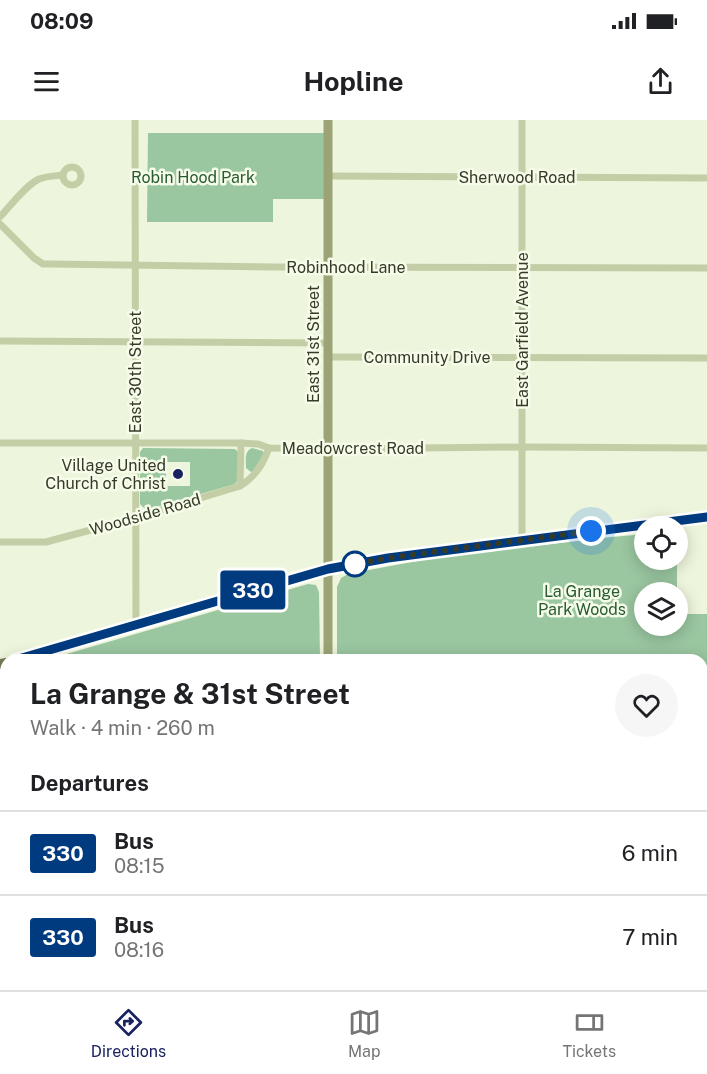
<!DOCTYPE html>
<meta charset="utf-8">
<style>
:root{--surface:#fff;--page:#f6f6f6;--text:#202124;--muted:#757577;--line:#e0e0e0;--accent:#192260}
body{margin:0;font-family:"Public Sans",sans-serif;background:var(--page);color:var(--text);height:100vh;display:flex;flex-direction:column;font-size:22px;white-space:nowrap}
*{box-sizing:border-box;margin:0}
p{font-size:20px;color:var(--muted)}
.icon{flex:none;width:33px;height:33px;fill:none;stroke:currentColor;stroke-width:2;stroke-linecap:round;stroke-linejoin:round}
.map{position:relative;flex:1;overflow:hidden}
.details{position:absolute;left:0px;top:534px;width:708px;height:336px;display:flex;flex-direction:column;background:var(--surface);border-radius:18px 18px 0 0;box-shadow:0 3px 15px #0003}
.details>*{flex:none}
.badge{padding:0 12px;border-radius:4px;font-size:21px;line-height:39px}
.fabs{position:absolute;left:634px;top:396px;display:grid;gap:12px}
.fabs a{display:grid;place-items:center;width:54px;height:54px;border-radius:50%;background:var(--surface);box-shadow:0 3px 15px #0003;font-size:30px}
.you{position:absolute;width:30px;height:30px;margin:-15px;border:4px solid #fff;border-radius:50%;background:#1a73e8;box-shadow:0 0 0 9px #1a73e833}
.map>.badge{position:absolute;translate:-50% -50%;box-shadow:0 0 0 3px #fff}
h2{padding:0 30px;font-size:22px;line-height:54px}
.round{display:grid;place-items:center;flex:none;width:63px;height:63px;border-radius:32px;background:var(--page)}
.head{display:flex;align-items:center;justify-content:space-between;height:102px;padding:0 30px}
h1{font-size:28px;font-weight:700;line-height:45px}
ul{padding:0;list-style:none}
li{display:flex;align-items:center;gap:18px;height:84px;padding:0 30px;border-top:2px solid var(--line)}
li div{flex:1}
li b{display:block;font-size:22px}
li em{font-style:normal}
li .badge{min-width:66px;font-weight:700;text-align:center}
.status{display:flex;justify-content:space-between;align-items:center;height:42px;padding:0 30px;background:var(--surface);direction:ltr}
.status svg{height:16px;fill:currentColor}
header{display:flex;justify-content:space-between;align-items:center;height:78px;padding:0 30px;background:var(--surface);font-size:27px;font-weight:700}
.tab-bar{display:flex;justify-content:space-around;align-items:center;height:84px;border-top:2px solid var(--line);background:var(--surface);font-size:16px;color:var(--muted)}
.tab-bar a{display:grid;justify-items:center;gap:3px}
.tab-bar .current{color:var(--accent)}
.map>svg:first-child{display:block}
.green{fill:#9ac6a0;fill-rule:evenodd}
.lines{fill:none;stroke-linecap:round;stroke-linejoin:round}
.minor{stroke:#c4cea6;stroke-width:7}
.secondary{stroke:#9ba377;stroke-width:9}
.primary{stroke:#787e57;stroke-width:10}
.line-casing{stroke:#fff;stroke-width:14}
.line{stroke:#003b80;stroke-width:9}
.walk{stroke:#383a28;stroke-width:6;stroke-dasharray:0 10.8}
.poi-dot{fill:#192260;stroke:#f5fce9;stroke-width:2}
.stop-dot{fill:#fff;stroke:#003b80;stroke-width:3}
.labels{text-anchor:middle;stroke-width:5;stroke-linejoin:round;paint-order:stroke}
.park-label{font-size:16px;fill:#295b31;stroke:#f5fce9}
.street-label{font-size:16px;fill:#383a28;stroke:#f5fce9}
.poi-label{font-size:16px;fill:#383a28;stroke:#f5fce9;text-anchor:end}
</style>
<div class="status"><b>08:09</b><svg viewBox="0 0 49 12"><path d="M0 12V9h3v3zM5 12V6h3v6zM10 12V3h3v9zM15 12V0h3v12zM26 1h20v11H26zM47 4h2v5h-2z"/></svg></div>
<header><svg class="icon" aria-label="menu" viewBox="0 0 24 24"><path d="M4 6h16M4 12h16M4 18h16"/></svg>Hopline<svg class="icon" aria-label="share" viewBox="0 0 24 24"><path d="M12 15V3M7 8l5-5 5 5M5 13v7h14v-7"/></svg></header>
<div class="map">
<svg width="707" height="870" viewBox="0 0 707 870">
<rect width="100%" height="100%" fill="#edf5dc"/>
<g class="green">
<polygon points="148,13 326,13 325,79 273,79 273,102 147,102"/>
<path d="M143,328l92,1 3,3v28l-3,4 -86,25h-4l-5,-5v-52zM166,342h24v24h-24z"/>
<path d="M252,328l11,3 1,3 -11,17 -2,1 -5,-4c0,-7 -2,-17 6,-20z"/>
<polygon points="645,414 645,440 677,440 677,472 645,472 645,506 678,506 678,494 707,494 707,614 702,614 702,540 337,540 337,467 341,458 348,454 438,437 602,418"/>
<polygon points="308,464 316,465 319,472 320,540 46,540"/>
<polygon points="6,552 6,864 321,864 321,870 0,870 0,554"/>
<rect x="336" y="864" width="229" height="6"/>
</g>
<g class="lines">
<g class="minor">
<polyline points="135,0 136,504"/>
<circle cx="72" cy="56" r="9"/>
<polyline points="328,56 707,58"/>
<path d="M0,97c11,-12 25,-31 39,-38 8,-3 16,-3 24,-4"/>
<polyline points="0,104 34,138 43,144 50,144 274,147 707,148"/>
<polyline points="0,221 328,223"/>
<polyline points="328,237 707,238"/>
<polyline points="0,323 241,323 258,324 269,328 328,329 522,327 707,328"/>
<polyline points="240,366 241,323"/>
<polyline points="522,420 522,0"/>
<path d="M0,422h46l89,-24 105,-32c16,-10 23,-22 29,-38"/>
<polyline points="702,659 707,659"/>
<polyline points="702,757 707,757"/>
<polyline points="702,854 707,854"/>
</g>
<g class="secondary">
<polyline points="328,0 328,540"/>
<polyline points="329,864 329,870"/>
</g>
<g class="primary">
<polyline points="14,540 328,449 388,438 707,397"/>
<polyline points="0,544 6,543"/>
</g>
</g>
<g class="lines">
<g class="line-casing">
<polyline id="line" points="15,540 328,449 388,438 707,397"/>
</g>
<use href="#line" class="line"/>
<polyline class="walk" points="355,444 352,444 388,438 591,411"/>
</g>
<circle class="poi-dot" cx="178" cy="354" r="6"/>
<circle class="stop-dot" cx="355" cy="444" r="12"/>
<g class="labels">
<g class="park-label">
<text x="193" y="63">Robin Hood Park</text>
<text x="582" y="477">La Grange<tspan x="582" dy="18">Park Woods</tspan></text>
</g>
<g class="street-label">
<text x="517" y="63">Sherwood Road</text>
<text x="346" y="153">Robinhood Lane</text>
<text transform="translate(522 210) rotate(-90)" y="6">East Garfield Avenue</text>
<text transform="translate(313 224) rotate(-90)" y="6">East 31st Street</text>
<text x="427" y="243">Community Drive</text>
<text transform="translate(135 252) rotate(-90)" y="6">East 30th Street</text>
<text x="353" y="334">Meadowcrest Road</text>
<text transform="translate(145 394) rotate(-16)" y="6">Woodside Road</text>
</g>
<g class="poi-label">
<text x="166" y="351">Village United<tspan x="166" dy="18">Church of Christ</tspan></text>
</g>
</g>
</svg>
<div class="fabs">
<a><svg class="icon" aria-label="locate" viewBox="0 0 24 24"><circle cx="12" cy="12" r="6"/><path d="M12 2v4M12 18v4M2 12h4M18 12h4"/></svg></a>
<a><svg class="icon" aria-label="layers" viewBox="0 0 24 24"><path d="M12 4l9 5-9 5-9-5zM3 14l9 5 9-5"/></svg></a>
</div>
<div class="you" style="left:591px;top:411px"></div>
<b class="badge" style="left:253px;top:470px;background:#003b80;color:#fff">330</b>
<section class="details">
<div class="head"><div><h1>La Grange &amp; 31st Street</h1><p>Walk · 4 min · 260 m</p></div><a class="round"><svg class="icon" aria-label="heart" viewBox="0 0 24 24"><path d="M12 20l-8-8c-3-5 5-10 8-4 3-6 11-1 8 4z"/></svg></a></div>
<h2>Departures</h2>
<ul>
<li><span class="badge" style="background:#003b80;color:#fff">330</span><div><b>Bus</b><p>08:15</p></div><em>6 min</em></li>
<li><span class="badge" style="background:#003b80;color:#fff">330</span><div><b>Bus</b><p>08:16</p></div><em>7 min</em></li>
</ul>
</section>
</div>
<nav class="tab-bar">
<a class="current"><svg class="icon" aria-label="directions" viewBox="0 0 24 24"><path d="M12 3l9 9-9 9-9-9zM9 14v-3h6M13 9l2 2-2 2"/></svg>Directions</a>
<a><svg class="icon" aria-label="map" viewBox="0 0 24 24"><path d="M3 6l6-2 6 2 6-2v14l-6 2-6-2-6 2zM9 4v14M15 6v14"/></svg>Map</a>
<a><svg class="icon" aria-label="tickets" viewBox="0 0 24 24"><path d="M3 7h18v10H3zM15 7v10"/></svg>Tickets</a>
</nav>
